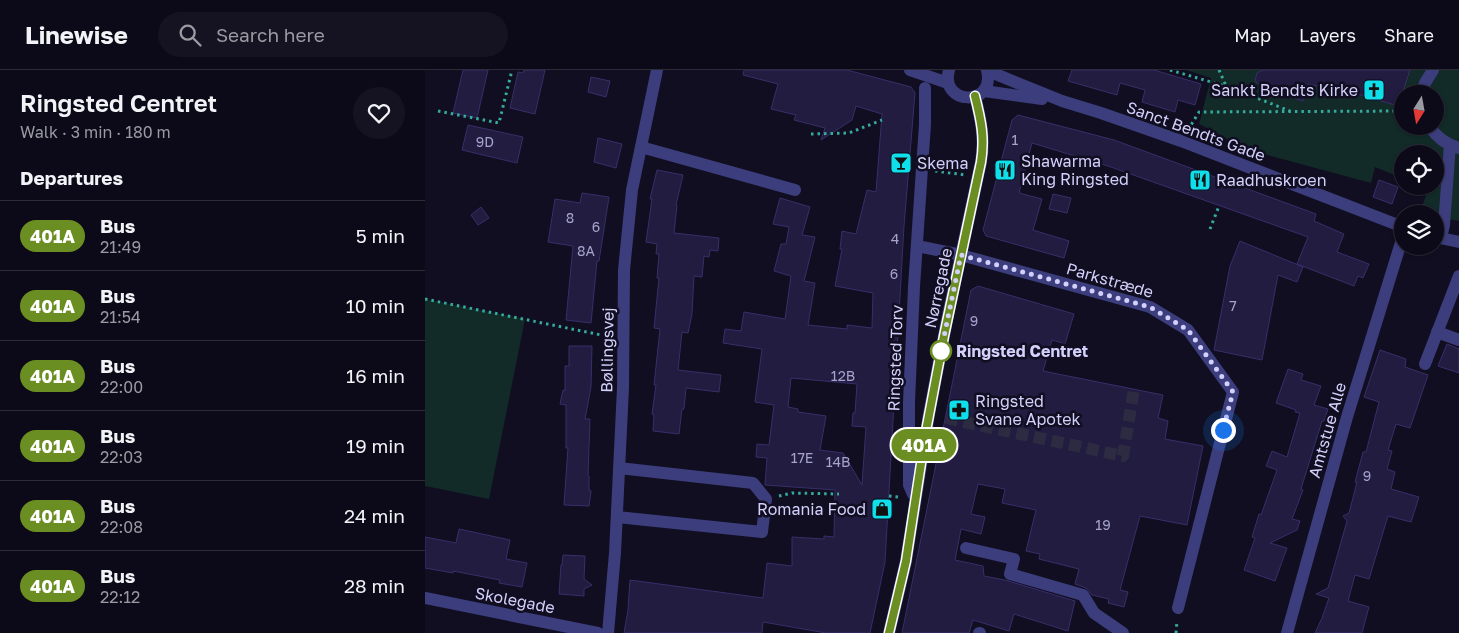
<!DOCTYPE html>
<meta charset="utf-8">
<style>
:root{--surface:#0c0a18;--page:#151321;--text:#f1f3f6;--muted:#9a9aa2;--line:#2c2b37}
body{margin:0;font-family:"Golos Text",sans-serif;background:var(--page);color:var(--text);height:100vh;display:flex;flex-direction:column;font-size:19px;white-space:nowrap}
*{box-sizing:border-box;margin:0}
p{font-size:16px;color:var(--muted)}
.icon{flex:none;width:28px;height:28px;fill:none;stroke:currentColor;stroke-width:2;stroke-linecap:round;stroke-linejoin:round}
.map{position:relative;flex:1;overflow:hidden}
.details{display:flex;flex-direction:column;background:var(--surface);width:425px}
.details>*{flex:none}
.badge{padding:0 10px;border-radius:16px;font-size:18px;line-height:32px}
.needle{width:32px;rotate:191deg}
.buttons{position:absolute;left:969px;top:15px;display:grid;gap:10px}
.buttons a{display:grid;place-items:center;width:50px;height:50px;border-radius:50%;background:var(--surface);box-shadow:0 1px 4px #0004,0 0 0 1px var(--line);font-size:25px}
.you{position:absolute;width:25px;height:25px;margin:-12px;border:4px solid #fff;border-radius:50%;background:#1a73e8;box-shadow:0 0 0 8px #1a73e833}
.map>.badge{position:absolute;translate:-50% -50%;box-shadow:0 0 0 2px #fff}
h2{padding:0 20px;font-size:19px;line-height:45px}
.round{display:grid;place-items:center;flex:none;width:52px;height:52px;border-radius:26px;background:var(--page)}
.headline{display:flex;align-items:center;justify-content:space-between;height:85px;padding:0 20px}
h1{font-size:24px;font-weight:600;line-height:38px}
ul{padding:0;list-style:none}
li{display:flex;align-items:center;gap:15px;height:70px;padding:0 20px;border-top:1px solid var(--line)}
li div{flex:1}
li b{display:block;font-size:19px}
li em{font-style:normal}
li .badge{min-width:55px;font-weight:700;text-align:center}
header{display:flex;align-items:center;gap:30px;box-sizing:border-box;height:70px;padding:0 25px;background:var(--surface);border-bottom:1px solid var(--line)}
header strong{font-size:24px}
nav{display:flex;gap:28px;margin-inline-start:auto;font-size:18px}
.search{width:350px;height:45px;background:var(--page);display:flex;align-items:center;gap:12px;box-sizing:border-box;padding:0 18px;border-radius:28px;color:var(--muted);font-size:19px}
main{display:flex;flex:1;min-height:0}
.map>svg:first-child{display:block}
.green{fill:#122a28;fill-rule:evenodd}
.building{fill:#211c40;stroke:#382f6a;fill-rule:evenodd}
.lines{fill:none;stroke-linecap:round;stroke-linejoin:round}
.minor-tunnel{stroke:#2d2b41;stroke-width:12;stroke-dasharray:12 6;stroke-linecap:butt}
.path{stroke:#36ab9d;stroke-width:3;stroke-dasharray:2.5 4;stroke-linecap:butt}
.minor{stroke:#3c3d7c;stroke-width:12}
.line-casing{stroke:#fff;stroke-width:11}
.line{stroke:#6b8e23;stroke-width:8}
.walk{stroke:#d3d0fc;stroke-width:5;stroke-dasharray:0 9}
.stop-dot{fill:#fff;stroke:#6b8e23;stroke-width:2.5}
.labels{text-anchor:middle;stroke-width:5;stroke-linejoin:round;paint-order:stroke}
.number-label{font-size:14px;fill:#a6a3cd}
.poi-label{font-size:16px;fill:#d3d0fc;stroke:#100e20;text-anchor:start}
.street-label{font-size:16px;fill:#d3d0fc;stroke:#100e20}
.stop-label{font-size:16px;font-weight:bold;fill:#d3d0fc;stroke:#100e20;text-anchor:start}
</style>
<header>
<strong>Linewise</strong>
<div class="search"><svg class="icon" aria-label="search" viewBox="0 0 24 24"><circle cx="10" cy="10" r="6"/><path d="M15 15l6 6"/></svg>Search here</div>
<nav><a>Map</a><a>Layers</a><a>Share</a></nav>
</header>
<main>
<section class="details">
<div class="headline"><div><h1>Ringsted Centret</h1><p>Walk · 3 min · 180 m</p></div><a class="round"><svg class="icon" aria-label="heart" viewBox="0 0 24 24"><path d="M12 20l-8-8c-3-5 5-10 8-4 3-6 11-1 8 4z"/></svg></a></div>
<h2>Departures</h2>
<ul>
<li><span class="badge" style="background:#6b8e23;color:#fff">401A</span><div><b>Bus</b><p>21:49</p></div><em>5 min</em></li>
<li><span class="badge" style="background:#6b8e23;color:#fff">401A</span><div><b>Bus</b><p>21:54</p></div><em>10 min</em></li>
<li><span class="badge" style="background:#6b8e23;color:#fff">401A</span><div><b>Bus</b><p>22:00</p></div><em>16 min</em></li>
<li><span class="badge" style="background:#6b8e23;color:#fff">401A</span><div><b>Bus</b><p>22:03</p></div><em>19 min</em></li>
<li><span class="badge" style="background:#6b8e23;color:#fff">401A</span><div><b>Bus</b><p>22:08</p></div><em>24 min</em></li>
<li><span class="badge" style="background:#6b8e23;color:#fff">401A</span><div><b>Bus</b><p>22:12</p></div><em>28 min</em></li>
</ul>
</section>
<div class="map">
<svg width="1034" height="563" viewBox="0 0 1034 563">
<rect width="100%" height="100%" fill="#100e20"/>
<g class="green">
<path d="M761,0h273v151l-24,-4v-3h-16l10,-26 -4,-2h10v-32h-32l-1,24 -27,-11 -4,16 -122,-33 -50,-26 12,-46zM978,24h32v32h-32z"/>
<polygon points="0,229 100,249 64,429 0,416"/>
</g>
<g class="building">
<polygon points="38,0 63,0 52,48 28,43"/>
<polygon points="99,0 120,0 110,44 85,38 93,2 98,3"/>
<path d="M319,0h103l64,17 4,6 -11,133 -19,336 -15,71h-44l-63,-11 -1,11h-138l4,-23 2,-30 133,18 4,-35 25,3v-29l32,2v-3l10,1 1,-47 -70,-5 2,-27 -11,-1 1,-13 12,1 5,-40 -19,-3 7,-53 -39,-6 2,-14 16,2 3,-19 41,7 6,-43 -17,-5 7,-27h5l3,-17 -16,-3 7,-26 30,9 -8,28 13,2 -11,44 11,2 -7,42 39,4v-4l25,3 1,-35 -38,-7 7,-37h-2l2,-18 14,3 11,-44 9,2 6,-78 -26,-8 -4,14 -31,20 4,-12 -31,-8 2,-5 -25,-6 7,-25 -35,-9zM366,308l66,6 -2,29h-2l-1,13 14,1 -4,58 -19,-32 -23,-3 6,-34 -28,-4v-3l-10,-2z"/>
<polygon points="647,0 729,0 776,14 770,35 753,30 750,42 717,32 720,20 695,13 692,25 643,11"/>
<polygon points="838,0 985,0 973,36 900,14 899,17 883,14 878,31 839,18 830,11 832,3"/>
<polygon points="166,7 185,11 181,27 163,22"/>
<polygon points="593,45 689,70 891,144 889,151 919,164 912,182 944,194 938,208 933,206 929,216 872,194 883,167 683,96 607,73 594,123 617,129 608,160 644,171 639,188 561,166 558,160 587,50"/>
<polygon points="43,55 98,67 92,93 37,80"/>
<polygon points="173,68 197,74 191,98 169,92"/>
<polygon points="232,100 258,105 251,135 252,135 249,163 294,168 293,181 285,180 284,187 279,186 277,207 269,206 267,244 263,263 257,262 253,300 296,305 294,322 261,318 259,339 257,339 254,364 228,361 229,345 227,344 231,315 229,315 235,259 229,258 234,208 232,208 234,184 231,184 232,174 221,172 227,129 225,129"/>
<polygon points="954,110 973,117 967,134 948,127"/>
<polygon points="157,123 184,127 174,191 172,191 166,253 141,250 148,176 123,172 130,129 155,133"/>
<polygon points="628,124 646,128 642,143 624,139"/>
<polygon points="56,137 64,148 53,155 46,145"/>
<polygon points="815,171 878,197 872,212 853,205 837,290 789,280 805,196"/>
<polygon points="553,216 649,244 640,274 627,270 618,301 738,325 733,348 743,351 740,369 778,376 762,455 715,446 695,520 703,522 699,537 683,533 684,529 667,525 661,518 650,514 654,499 614,489 615,484 601,481 611,440 577,433 580,419 553,414 546,444 560,447 556,464 536,459 530,490 558,496 559,506 580,510 650,531 643,561 589,544 584,561 548,550 544,563 477,563 546,220"/>
<polygon points="1022,274 1034,279 1034,303 1013,296"/>
<polygon points="144,276 167,276 166,317 160,349 165,349 163,406 164,406 164,420 166,421 164,436 139,435 143,378 141,378 141,335 135,334 138,320 140,321 140,296 144,296"/>
<polygon points="955,280 981,289 980,297 1003,305 985,358 971,354 963,380 967,381 962,399 970,402 966,419 994,427 986,452 963,446 944,509 930,505 923,531 944,537 937,563 890,563 897,548 904,528 891,524 903,518 922,451 918,446 924,443 932,412 930,412 938,382 941,382 954,332 939,327"/>
<polygon points="863,299 878,304 876,310 896,316 889,335 903,339 899,351 897,351 876,419 878,420 867,449 875,451 872,460 845,473 862,478 850,511 819,500 830,468 827,467 834,444 836,445 852,400 841,396 847,381 862,387 875,343 870,342 871,340 851,333"/>
<polygon points="34,459 85,470 81,489 102,493 97,517 74,513 75,510 28,501 28,503 0,498 0,467 31,473"/>
<polygon points="138,485 160,486 159,509 167,515 159,519 159,526 134,524 136,495 137,495"/>
</g>
<g class="lines">
<polyline class="minor-tunnel" points="521,348 698,386 709,319"/>
<g class="path">
<polyline points="745,0 800,16"/>
<polyline points="794,0 801,16 865,41"/>
<polyline points="13,41 74,53 87,0"/>
<polyline points="763,60 774,42 978,41"/>
<polyline points="386,64 424,63 457,50"/>
<polyline points="510,101 541,105"/>
<polyline points="785,159 794,136"/>
<polyline points="0,229 186,267"/>
<polyline points="354,426 367,423 414,424"/>
<polyline points="464,426 474,427"/>
<polyline points="751,563 752,551"/>
</g>
<g class="minor">
<polyline points="485,0 523,13"/>
<path d="M524,0c-10,35 47,38 38,0"/>
<polyline points="563,1 637,31 676,43 756,71 978,157"/>
<polyline points="559,21 617,29"/>
<polyline points="997,24 1000,13 1008,0"/>
<path d="M1004,56c8,11 16,18 30,22"/>
<polyline points="216,77 370,120"/>
<polyline points="1010,167 1034,172"/>
<polyline points="1016,168 1019,155 1025,75"/>
<polyline points="492,176 536,185 725,237 763,260 808,322 753,538"/>
<polyline points="1012,262 1034,270"/>
<polyline points="1000,294 1034,206"/>
<polyline points="488,424 484,415 484,332 489,217 500,54 500,18"/>
<polyline points="192,447 337,462 341,429 328,413 194,398"/>
<polyline points="541,478 589,489 585,504 658,525 669,543 698,563"/>
<polyline points="0,528 173,563"/>
<polyline points="183,563 190,483 198,318 199,200 207,120 232,0"/>
<path d="M464,563l17,-72 23,-147 18,-94 34,-158c4,-24 0,-42 -6,-66"/>
<polyline points="554,563 555,563"/>
<polyline points="862,563 922,347 978,166"/>
</g>
</g>
<g class="lines">
<g class="line-casing">
<path id="line" d="M464,563l17,-72 20,-130 18,-95 37,-174c4,-24 0,-42 -6,-66"/>
</g>
<use href="#line" class="line"/>
<polyline class="walk" points="516,281 536,185 725,237 763,260 808,322 798,360"/>
</g>
<defs>
<g id="church-square" transform="scale(1.125)"><rect x="-9" y="-9" width="18" height="18" rx="4" fill="#0fdfea" stroke="#100e20"/><path d="M-1.2-6h2.4v3.5h3.3v2.4h-3.3V6h-2.4V-.1h-3.3v-2.4h3.3Z" fill="#111"/></g>
<g id="bar-square" transform="scale(1.125)"><rect x="-9" y="-9" width="18" height="18" rx="4" fill="#0fdfea" stroke="#100e20"/><path d="M-6-5H6L.8 .8V4.5H3.5V6h-7V4.5H-.8V.8Z" fill="#111"/></g>
<g id="restaurant-square" transform="scale(1.125)"><rect x="-9" y="-9" width="18" height="18" rx="4" fill="#0fdfea" stroke="#100e20"/><path d="M-5-6h1v4h1v-4h1v4h1v-4h1v5L-1.5 .5V6h-2V.5L-5-1ZM5-6V6H3V1.5H1.5Q1.5-4 5-6Z" fill="#111"/></g>
<g id="pharmacy-square" transform="scale(1.125)"><rect x="-9" y="-9" width="18" height="18" rx="4" fill="#0fdfea" stroke="#100e20"/><path d="M-2-6h4v4h4v4h-4v4h-4v-4h-4v-4h4Z" fill="#111"/></g>
<g id="shop-square" transform="scale(1.125)"><rect x="-9" y="-9" width="18" height="18" rx="4" fill="#0fdfea" stroke="#100e20"/><path d="M-5-2.5h2.3a2.7 3.5 0 0 1 5.4 0H5L5.5 6h-11ZM-1.5-2.5h3a1.5 2.3 0 0 0-3 0Z" fill="#111"/></g>
</defs>
<g fill-rule="evenodd">
<use href="#church-square" x="949" y="20"/>
<use href="#bar-square" x="476" y="93"/>
<use href="#restaurant-square" x="580" y="100"/>
<use href="#restaurant-square" x="775" y="110"/>
<use href="#pharmacy-square" x="534" y="340"/>
<use href="#shop-square" x="457" y="439"/>
</g>
<circle class="stop-dot" cx="516" cy="281" r="10"/>
<g class="labels">
<g class="number-label">
<text x="590" y="75">1</text>
<text x="60" y="77">9D</text>
<text x="145" y="153">8</text>
<text x="171" y="162">6</text>
<text x="470" y="174">4</text>
<text x="161" y="186">8A</text>
<text x="469" y="209">6</text>
<text x="808" y="241">7</text>
<text x="549" y="256">9</text>
<text x="418" y="311">12B</text>
<text x="377" y="393">17E</text>
<text x="413" y="397">14B</text>
<text x="942" y="411">9</text>
<text x="678" y="460">19</text>
</g>
<g class="poi-label">
<text x="933" y="26" text-anchor="end">Sankt Bendts Kirke</text>
<text x="596" y="97">Shawarma<tspan x="596" dy="18">King Ringsted</tspan></text>
<text x="492" y="99">Skema</text>
<text x="791" y="116">Raadhuskroen</text>
<text x="550" y="337">Ringsted<tspan x="550" dy="18">Svane Apotek</tspan></text>
<text x="441" y="445" text-anchor="end">Romania Food</text>
</g>
<g class="street-label">
<text transform="translate(771 61) rotate(20)" y="6">Sanct Bendts Gade</text>
<text transform="translate(685 210) rotate(16)" y="6">Parkstræde</text>
<text transform="translate(513 218) rotate(-78)" y="6">Nørregade</text>
<text transform="translate(182 280) rotate(-89)" y="6">Bøllingsvej</text>
<text transform="translate(470 288) rotate(-88)" y="6">Ringsted Torv</text>
<text transform="translate(902 360) rotate(-74)" y="6">Amtstue Alle</text>
<text transform="translate(90 530) rotate(11)" y="6">Skolegade</text>
</g>
<g class="stop-label">
<text x="531" y="287">Ringsted Centret</text>
</g>
</g>
</svg>
<div class="buttons">
<a><svg class="needle" viewBox="-14 -14 28 28"><path d="M0-13l5 13h-10z" fill="#e53935"/><path d="M0 13l5-13h-10z" fill="#9a9aa2"/></svg></a>
<a><svg class="icon" aria-label="locate" viewBox="0 0 24 24"><circle cx="12" cy="12" r="6"/><path d="M12 2v4M12 18v4M2 12h4M18 12h4"/></svg></a>
<a><svg class="icon" aria-label="layers" viewBox="0 0 24 24"><path d="M12 4l9 5-9 5-9-5zM3 14l9 5 9-5"/></svg></a>
</div>
<div class="you" style="left:798px;top:360px"></div>
<b class="badge" style="left:499px;top:375px;background:#6b8e23;color:#fff">401A</b>
</div>
</main>
